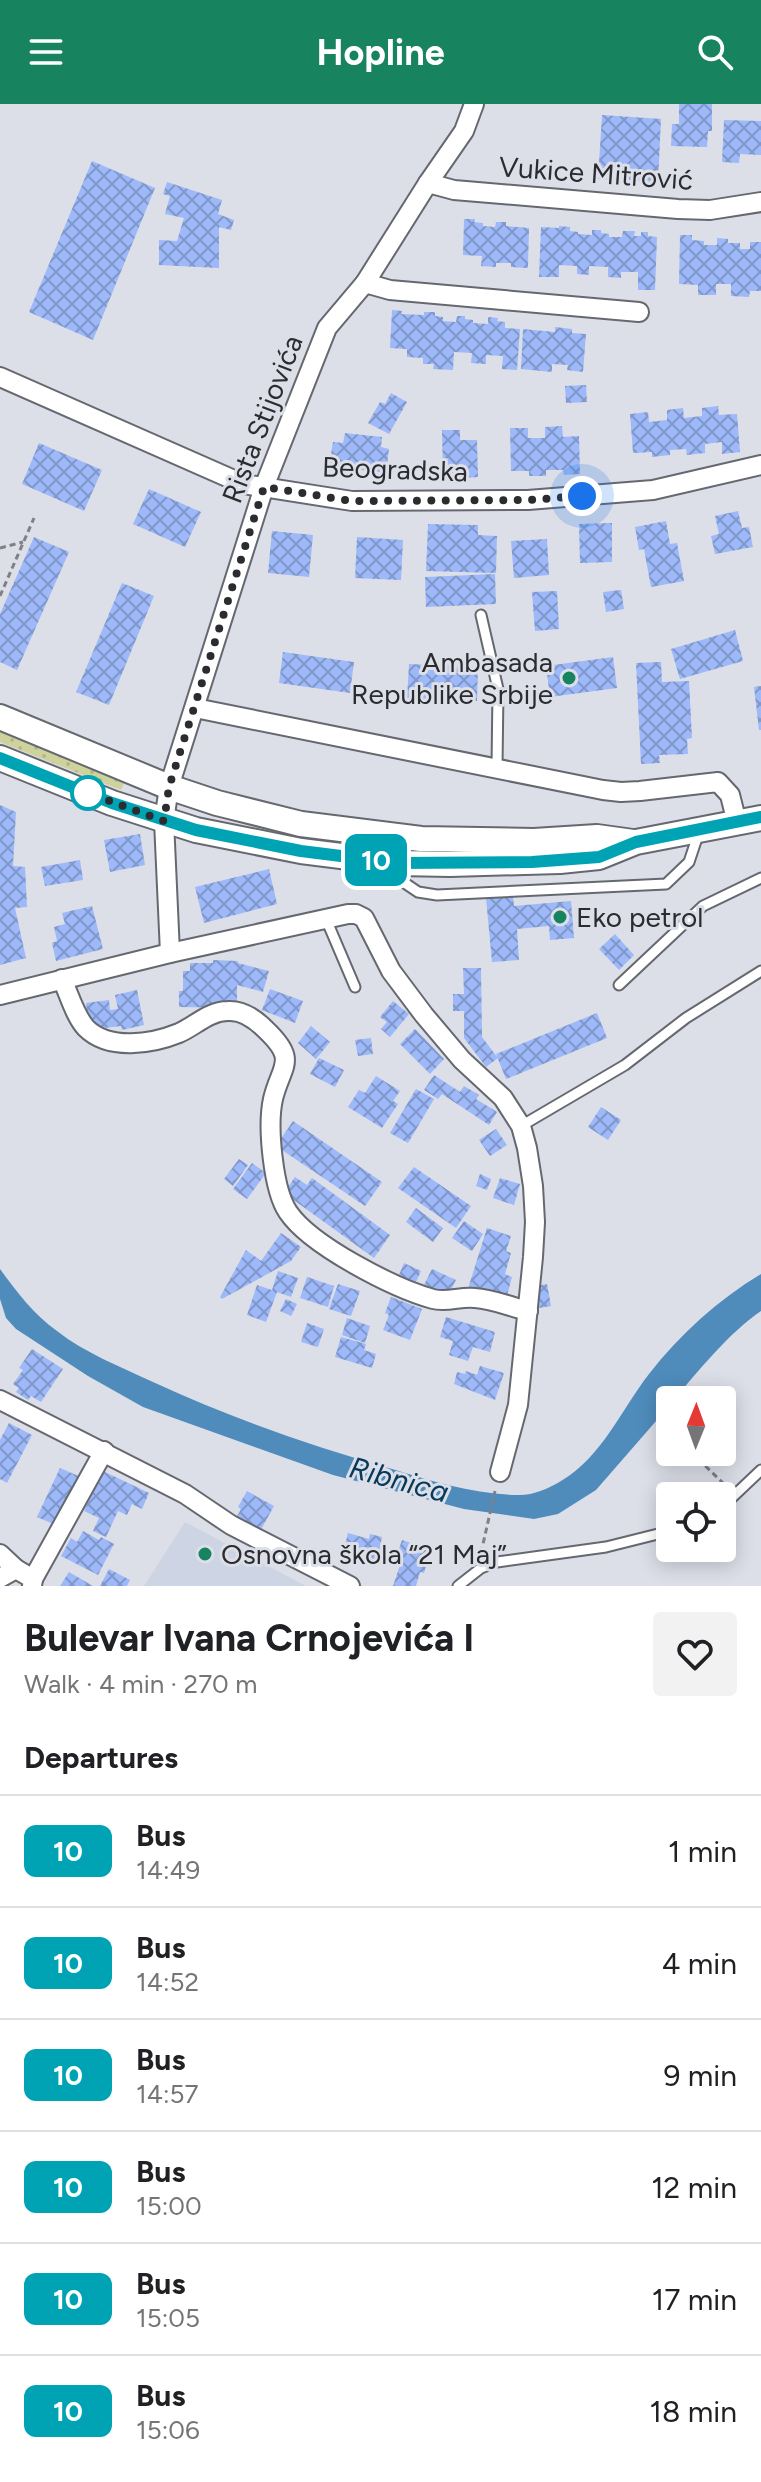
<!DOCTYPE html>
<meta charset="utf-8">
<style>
:root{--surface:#fff;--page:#f2f2f2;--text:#202124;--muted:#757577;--line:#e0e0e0;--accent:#17835f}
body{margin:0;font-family:Figtree,sans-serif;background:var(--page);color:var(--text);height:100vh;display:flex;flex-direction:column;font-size:30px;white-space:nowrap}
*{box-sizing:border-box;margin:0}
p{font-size:26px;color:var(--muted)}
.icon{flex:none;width:44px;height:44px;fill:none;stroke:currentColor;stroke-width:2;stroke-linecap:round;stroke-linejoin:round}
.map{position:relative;height:1482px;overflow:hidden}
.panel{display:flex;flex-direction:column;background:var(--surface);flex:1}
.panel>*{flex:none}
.badge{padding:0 16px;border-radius:12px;font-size:28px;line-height:52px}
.needle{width:52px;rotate:1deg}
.fabs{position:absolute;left:656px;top:1282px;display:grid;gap:16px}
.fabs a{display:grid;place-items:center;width:80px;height:80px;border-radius:8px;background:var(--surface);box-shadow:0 4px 20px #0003;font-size:40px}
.you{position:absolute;width:40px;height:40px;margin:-20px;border:6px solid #fff;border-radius:50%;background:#1a73e8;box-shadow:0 0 0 12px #1a73e833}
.map>.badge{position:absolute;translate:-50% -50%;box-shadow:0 0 0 4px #fff}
h2{padding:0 24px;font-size:30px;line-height:72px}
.round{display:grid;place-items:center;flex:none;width:84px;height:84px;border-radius:8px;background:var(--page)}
.headline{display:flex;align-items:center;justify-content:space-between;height:136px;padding:0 24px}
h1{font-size:38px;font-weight:700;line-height:60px}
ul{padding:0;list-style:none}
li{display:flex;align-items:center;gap:24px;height:112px;padding:0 24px;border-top:2px solid var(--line)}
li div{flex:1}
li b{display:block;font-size:30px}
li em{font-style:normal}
li .badge{min-width:88px;font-weight:700;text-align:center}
header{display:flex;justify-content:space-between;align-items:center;height:104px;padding:0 24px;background:var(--accent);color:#fff;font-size:36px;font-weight:700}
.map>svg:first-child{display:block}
.built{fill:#cdd4e3}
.grass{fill:url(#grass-dots)}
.water{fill:#4f8cbc}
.building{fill:url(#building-cross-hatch)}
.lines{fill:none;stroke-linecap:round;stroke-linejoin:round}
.lane-casing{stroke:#65686f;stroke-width:13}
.street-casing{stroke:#65686f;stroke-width:22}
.secondary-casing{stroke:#65686f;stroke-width:28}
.path{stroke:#7f8187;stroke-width:3;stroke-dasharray:6 4;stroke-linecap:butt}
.lane{stroke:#fff;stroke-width:9}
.street{stroke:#fff;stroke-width:18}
.secondary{stroke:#fff;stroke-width:24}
.line-casing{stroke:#fff;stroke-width:18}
.line{stroke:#00a3b4;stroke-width:12}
.walk{stroke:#2b2c2f;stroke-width:8;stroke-dasharray:0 14.4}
.poi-dot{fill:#17835f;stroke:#dcdfe8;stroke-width:3}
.stop-dot{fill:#fff;stroke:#00a3b4;stroke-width:4}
.labels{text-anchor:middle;stroke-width:6;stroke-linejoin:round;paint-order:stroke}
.street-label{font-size:28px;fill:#2b2c2f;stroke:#dcdfe8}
.poi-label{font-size:28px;fill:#2b2c2f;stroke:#dcdfe8;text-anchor:start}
.water-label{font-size:30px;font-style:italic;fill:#07395a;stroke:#dcdfe8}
</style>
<header><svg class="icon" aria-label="menu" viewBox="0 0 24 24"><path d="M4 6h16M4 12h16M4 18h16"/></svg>Hopline<svg class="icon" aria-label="search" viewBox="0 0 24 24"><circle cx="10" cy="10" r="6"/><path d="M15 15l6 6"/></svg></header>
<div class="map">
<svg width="761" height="1482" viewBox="0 0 761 1482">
<defs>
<pattern id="grass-dots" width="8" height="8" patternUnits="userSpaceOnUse" patternTransform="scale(2)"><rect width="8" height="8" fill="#ced29c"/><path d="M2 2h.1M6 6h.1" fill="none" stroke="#b1b487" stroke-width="1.8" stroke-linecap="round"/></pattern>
<pattern id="building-cross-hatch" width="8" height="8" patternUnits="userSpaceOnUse" patternTransform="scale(2)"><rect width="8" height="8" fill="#9db9f9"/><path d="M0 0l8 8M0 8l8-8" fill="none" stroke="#8097ca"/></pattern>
</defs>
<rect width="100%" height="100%" fill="#dcdfe8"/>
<polygon class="built" points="185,1418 306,1482 144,1482"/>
<polygon class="grass" points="0,622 127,673 121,686 0,638"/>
<path class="water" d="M0,1165c17,23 33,45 57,62 28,22 64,36 96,51 78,36 156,63 239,87 39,12 82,25 124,26 16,1 32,-6 45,-14 41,-24 60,-71 88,-107 31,-40 69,-74 112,-100v37c-30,20 -64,61 -87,89h-4v5l-74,85 -38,24 -24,5 -70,-10 -131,-34 -190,-68 -55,-31 -72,-47 -10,-11 -6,-19z"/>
<g class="building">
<polygon points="679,0 712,0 712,27 708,27 707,43 671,42 672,20 679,20"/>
<polygon points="602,11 661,15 658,78 598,75"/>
<polygon points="724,16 761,17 761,51 740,50 739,59 722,58"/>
<polygon points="92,57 155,84 93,236 29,208"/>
<polygon points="167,78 222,96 218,110 234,116 231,126 219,123 219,164 159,161 159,136 177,137 184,114 165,110 170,92 163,90"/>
<polygon points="464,115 475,115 474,118 483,119 483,122 495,123 496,118 506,118 506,122 529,124 528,164 511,163 511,159 496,159 496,163 481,162 482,152 463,151"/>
<polygon points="559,122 570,123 570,127 578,128 578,130 592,131 592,126 601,126 601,129 609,130 609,133 622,133 623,127 635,127 634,132 641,132 641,128 648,128 648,132 657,133 655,186 638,186 638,168 621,168 621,174 608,173 608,163 589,162 589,171 577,170 577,162 559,161 559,173 539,173 541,123 559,124"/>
<polygon points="680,131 692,131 692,136 704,137 704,141 717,141 717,134 728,135 728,139 740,139 740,145 750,145 750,138 761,138 761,187 750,187 749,193 731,192 731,180 716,180 716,191 698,191 698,181 679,180"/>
<polygon points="392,206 402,207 401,210 424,211 424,208 435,208 435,212 443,213 443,217 456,218 457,212 465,212 465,215 473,216 473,219 488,220 488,213 498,214 497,217 505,218 505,224 520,225 517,266 502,265 503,252 486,251 486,260 471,259 472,249 454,248 453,266 433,265 434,260 423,260 423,254 407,253 407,245 390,244"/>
<polygon points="555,223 572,225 572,229 586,230 583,268 567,266 568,261 552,260 552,268 521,265 523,225 555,228"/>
<polygon points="586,281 587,298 566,299 565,282"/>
<polygon points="391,289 407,298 389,330 368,319 380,298 385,300"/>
<polygon points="718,302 719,311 737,310 740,348 722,350 722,338 705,340 705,349 687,351 686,345 670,346 670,351 652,353 652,348 633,349 630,310 648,308 649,318 667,316 667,306 683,304 684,314 702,312 702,304"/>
<polygon points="562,322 563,333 579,332 580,370 564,371 563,366 546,366 546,372 529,372 529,367 511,367 510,324 528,324 528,334 545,334 545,323"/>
<polygon points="442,326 460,326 460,336 477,336 478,373 461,374 461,369 443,369"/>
<polygon points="345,329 382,333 381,343 389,345 386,369 329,362 333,338 343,339"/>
<polygon points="39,339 102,366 84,407 22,380"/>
<polygon points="149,385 201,408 185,443 133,420"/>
<polygon points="738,407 742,424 749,423 753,443 715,450 711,432 719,430 715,412"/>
<polygon points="666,417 670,440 677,439 684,477 651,483 644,445 639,446 635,423"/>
<polygon points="612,419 612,458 580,459 579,420"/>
<polygon points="428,420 478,421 478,431 497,432 496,469 426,467"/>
<polygon points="272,427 313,431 309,473 268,469"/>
<polygon points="34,433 69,448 17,566 0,558 0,510"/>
<polygon points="357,433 403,436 401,476 355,474"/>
<polygon points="547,435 549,471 514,474 511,437"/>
<polygon points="495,470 496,500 426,503 425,473"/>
<polygon points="122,479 154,492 109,601 76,588"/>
<polygon points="621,486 624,505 606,508 603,488"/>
<polygon points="557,487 559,525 535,527 532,488"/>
<polygon points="735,526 743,557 680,575 671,545"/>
<polygon points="283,548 354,558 350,589 279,579"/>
<polygon points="613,553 617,584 550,593 546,562"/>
<polygon points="661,558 662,578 689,577 692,634 687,635 688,650 659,651 660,659 641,660 636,559"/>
<polygon points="409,560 478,563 477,597 407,594"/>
<polygon points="761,582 761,626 759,626 754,583"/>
<polygon points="0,701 16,708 13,762 25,763 27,803 15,804 26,854 0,861"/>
<polygon points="140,730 145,761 110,768 104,736"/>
<polygon points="80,756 83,776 45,782 41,763"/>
<polygon points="269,765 277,800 204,819 195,783"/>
<polygon points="513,792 514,802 571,797 574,834 550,836 549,822 517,825 519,856 492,858 486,794"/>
<polygon points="92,802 103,845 56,857 52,839 57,837 54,823 65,820 62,809"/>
<polygon points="615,830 634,851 619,866 599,845"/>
<polygon points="213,856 238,857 238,859 269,867 263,888 237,881 237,904 179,903 179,887 183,887 183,867 190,867 190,859 213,859"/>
<polygon points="463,864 481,864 482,933 498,954 486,963 464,934 464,907 453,907 453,890 464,890"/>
<polygon points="270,885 303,897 295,919 262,906"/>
<polygon points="137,886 144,921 122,926 121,922 96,925 89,921 86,899 109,896 110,906 118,905 115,891"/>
<polygon points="393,897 409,910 390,933 381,925 387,918 380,913"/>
<polygon points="597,909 607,934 506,975 496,950"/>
<polygon points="311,922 330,938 316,955 298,939"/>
<polygon points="415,925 444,955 430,970 400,940"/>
<polygon points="371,934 373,950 358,952 355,936"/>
<polygon points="319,954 344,966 335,983 310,970"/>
<polygon points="434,971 460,988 464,982 479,991 476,995 497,1008 489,1021 442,990 438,995 424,986"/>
<polygon points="376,972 400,987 393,997 398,1000 382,1024 348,1003 359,986 365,989"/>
<polygon points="416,985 434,995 408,1039 390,1029"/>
<polygon points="601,1003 621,1016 608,1036 588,1023"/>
<polygon points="293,1017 382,1078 365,1102 276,1042"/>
<polygon points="496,1025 507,1041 490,1052 479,1036"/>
<polygon points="239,1055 248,1061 233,1082 224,1075"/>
<polygon points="252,1059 266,1069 247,1095 233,1085"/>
<polygon points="414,1063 471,1102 456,1124 398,1084"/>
<polygon points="480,1070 491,1075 487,1086 476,1082"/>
<polygon points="295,1073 307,1081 312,1074 390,1131 374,1154 284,1089"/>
<polygon points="500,1074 520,1080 514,1101 493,1094"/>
<polygon points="416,1104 443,1124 433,1138 406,1118"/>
<polygon points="464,1117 483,1130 472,1147 452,1134"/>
<polygon points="487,1124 511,1132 506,1147 511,1149 505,1170 512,1173 505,1199 467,1188"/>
<polygon points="281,1129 301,1143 291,1157 222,1195 220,1193 246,1146 261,1157"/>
<polygon points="404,1159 421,1167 416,1178 399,1171"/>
<polygon points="432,1165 456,1176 447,1194 423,1183"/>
<polygon points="278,1167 298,1174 291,1193 277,1188 266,1218 247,1211 257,1181 272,1186"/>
<polygon points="307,1173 334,1182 328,1203 300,1194"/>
<polygon points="338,1180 360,1187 351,1212 329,1205"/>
<polygon points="547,1180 551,1202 539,1204 535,1182"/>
<polygon points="391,1193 422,1205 410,1236 383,1226 389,1211 385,1209"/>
<polygon points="286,1195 297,1200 291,1212 280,1207"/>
<polygon points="446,1213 495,1228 490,1248 473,1243 468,1257 449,1251 453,1237 440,1233"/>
<polygon points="347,1214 370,1222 365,1239 342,1231"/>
<polygon points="307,1219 324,1225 318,1243 301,1238"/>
<polygon points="341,1233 366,1240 364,1246 376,1250 372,1264 335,1253"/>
<polygon points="32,1245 63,1265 41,1298 31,1292 28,1296 16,1288 19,1284 13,1280 23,1266 19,1264"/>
<polygon points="480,1262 504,1269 495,1296 454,1280 457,1268 465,1270 466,1267 477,1271"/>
<polygon points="9,1319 32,1331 7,1379 0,1375 0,1336"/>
<polygon points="60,1364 81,1373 58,1422 37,1413"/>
<polygon points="103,1367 149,1389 142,1405 132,1400 127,1411 118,1407 106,1433 93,1427 99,1414 84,1407"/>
<polygon points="247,1387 274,1402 259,1429 235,1416 241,1405 238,1403"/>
<polygon points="83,1427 99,1436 101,1433 114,1440 98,1471 61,1452 71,1434 77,1438"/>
<polygon points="348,1429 369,1435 370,1430 382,1433 376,1460 360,1456 359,1461 341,1457"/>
<polygon points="402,1436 431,1445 424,1469 420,1468 416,1482 393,1482 400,1461 394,1459"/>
<polygon points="109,1465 130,1476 127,1482 100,1482"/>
<polygon points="69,1468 93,1482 60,1482"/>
</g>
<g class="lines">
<g class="lane-casing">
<g id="lane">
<polyline points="481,511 498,585 497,664"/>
<polyline points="384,765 418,788 437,791 666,780 689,758 699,728"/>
<polyline points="326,815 355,883"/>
<polyline points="619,881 703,802 761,774"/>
<polyline points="521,1022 625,961 686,914 761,867"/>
<polyline points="722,1403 761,1366"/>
<polyline points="458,1482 481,1464 497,1458 606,1443 670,1427"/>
</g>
</g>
<g class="street-casing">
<g id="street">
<polyline points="428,79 454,86 678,105 710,106 761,98"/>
<polyline points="365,179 390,186 639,208"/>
<polyline points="0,273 243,380 352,397 528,396 653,386 761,361"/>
<polyline points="195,604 603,686 621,688 640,687 718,678 730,691 737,719"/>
<polyline points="170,849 164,717 169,683 264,383 327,224 365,179 428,79 464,27 474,0"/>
<path d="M62,875c7,15 13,37 24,49 23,23 66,16 93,5 16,-7 30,-22 49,-22 14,-1 28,9 37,18 34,32 16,36 8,70 -6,27 0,91 15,113 23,34 106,76 145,87 14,4 28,-3 42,-1 18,1 36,9 53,13"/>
<polyline points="0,891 170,849 348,810 356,810 364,814 391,867 424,911 462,956 503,994 521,1022 527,1044 533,1082 535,1118 533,1153 518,1301 500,1368"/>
<polyline points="0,1296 185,1390 231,1421 350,1482"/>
<polyline points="0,1450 16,1465"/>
<polyline points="0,1474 16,1465 33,1475 32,1482"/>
<polyline points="33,1475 104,1347"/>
</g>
</g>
<g class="secondary-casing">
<g id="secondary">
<polyline points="0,613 169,683 217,699 301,720 421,735 534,737 597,733 633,738"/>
<polyline points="0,654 112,699 196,726 301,747 397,759 450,760 560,757 599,753 636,738 761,714"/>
</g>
</g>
<g class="path">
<polyline points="0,444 23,438"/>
<polyline points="0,492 34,414"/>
<polyline points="664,1322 670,1328"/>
<polyline points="691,1348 725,1381"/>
<polyline points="481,1449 495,1387"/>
</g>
<use href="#lane" class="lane"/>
<use href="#street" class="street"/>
<use href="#secondary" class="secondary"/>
</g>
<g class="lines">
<g class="line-casing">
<polyline id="line" points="0,654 112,699 196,726 301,747 397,759 532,758 599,753 636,738 761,713"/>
</g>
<use href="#line" class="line"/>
<polyline class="walk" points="88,689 85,688 164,717 169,683 264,383 352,397 528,396 582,392"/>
</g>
<g class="poi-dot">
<circle cx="569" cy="574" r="8"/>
<circle cx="560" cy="813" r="8"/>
<circle cx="205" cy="1450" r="8"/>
</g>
<circle class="stop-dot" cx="88" cy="689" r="16"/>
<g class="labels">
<g class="street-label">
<text transform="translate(596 69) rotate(4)" y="10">Vukice Mitrović</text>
<text transform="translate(262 315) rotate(-69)" y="10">Rista Stijovića</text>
<text transform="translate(395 365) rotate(2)" y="10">Beogradska</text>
</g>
<g class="poi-label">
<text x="553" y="568" text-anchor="end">Ambasada<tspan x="553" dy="32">Republike Srbije</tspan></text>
<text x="576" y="823">Eko petrol</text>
<text x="221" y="1460">Osnovna škola “21 Maj”</text>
</g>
<g class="water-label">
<text transform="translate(399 1376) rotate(15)" y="10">Ribnica</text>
</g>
</g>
</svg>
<div class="fabs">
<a><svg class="needle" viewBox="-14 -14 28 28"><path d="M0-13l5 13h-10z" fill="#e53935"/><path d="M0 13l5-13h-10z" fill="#757577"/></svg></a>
<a><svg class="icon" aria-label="locate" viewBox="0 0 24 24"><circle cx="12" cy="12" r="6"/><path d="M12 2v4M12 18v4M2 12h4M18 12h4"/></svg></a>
</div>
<div class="you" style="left:582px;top:392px"></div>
<b class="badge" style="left:376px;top:756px;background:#00a3b4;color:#fff">10</b>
</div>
<section class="panel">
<div class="headline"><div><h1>Bulevar Ivana Crnojevića I</h1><p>Walk · 4 min · 270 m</p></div><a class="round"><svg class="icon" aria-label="heart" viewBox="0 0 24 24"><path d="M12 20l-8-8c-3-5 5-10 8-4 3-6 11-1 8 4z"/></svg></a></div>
<h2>Departures</h2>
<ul>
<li><span class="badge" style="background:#00a3b4;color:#fff">10</span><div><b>Bus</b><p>14:49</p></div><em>1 min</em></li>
<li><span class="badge" style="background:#00a3b4;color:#fff">10</span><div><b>Bus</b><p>14:52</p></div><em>4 min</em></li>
<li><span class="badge" style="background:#00a3b4;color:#fff">10</span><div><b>Bus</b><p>14:57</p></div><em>9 min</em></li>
<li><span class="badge" style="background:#00a3b4;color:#fff">10</span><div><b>Bus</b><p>15:00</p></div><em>12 min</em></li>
<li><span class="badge" style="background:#00a3b4;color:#fff">10</span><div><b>Bus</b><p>15:05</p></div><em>17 min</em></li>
<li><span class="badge" style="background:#00a3b4;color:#fff">10</span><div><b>Bus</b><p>15:06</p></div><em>18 min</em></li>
</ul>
</section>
